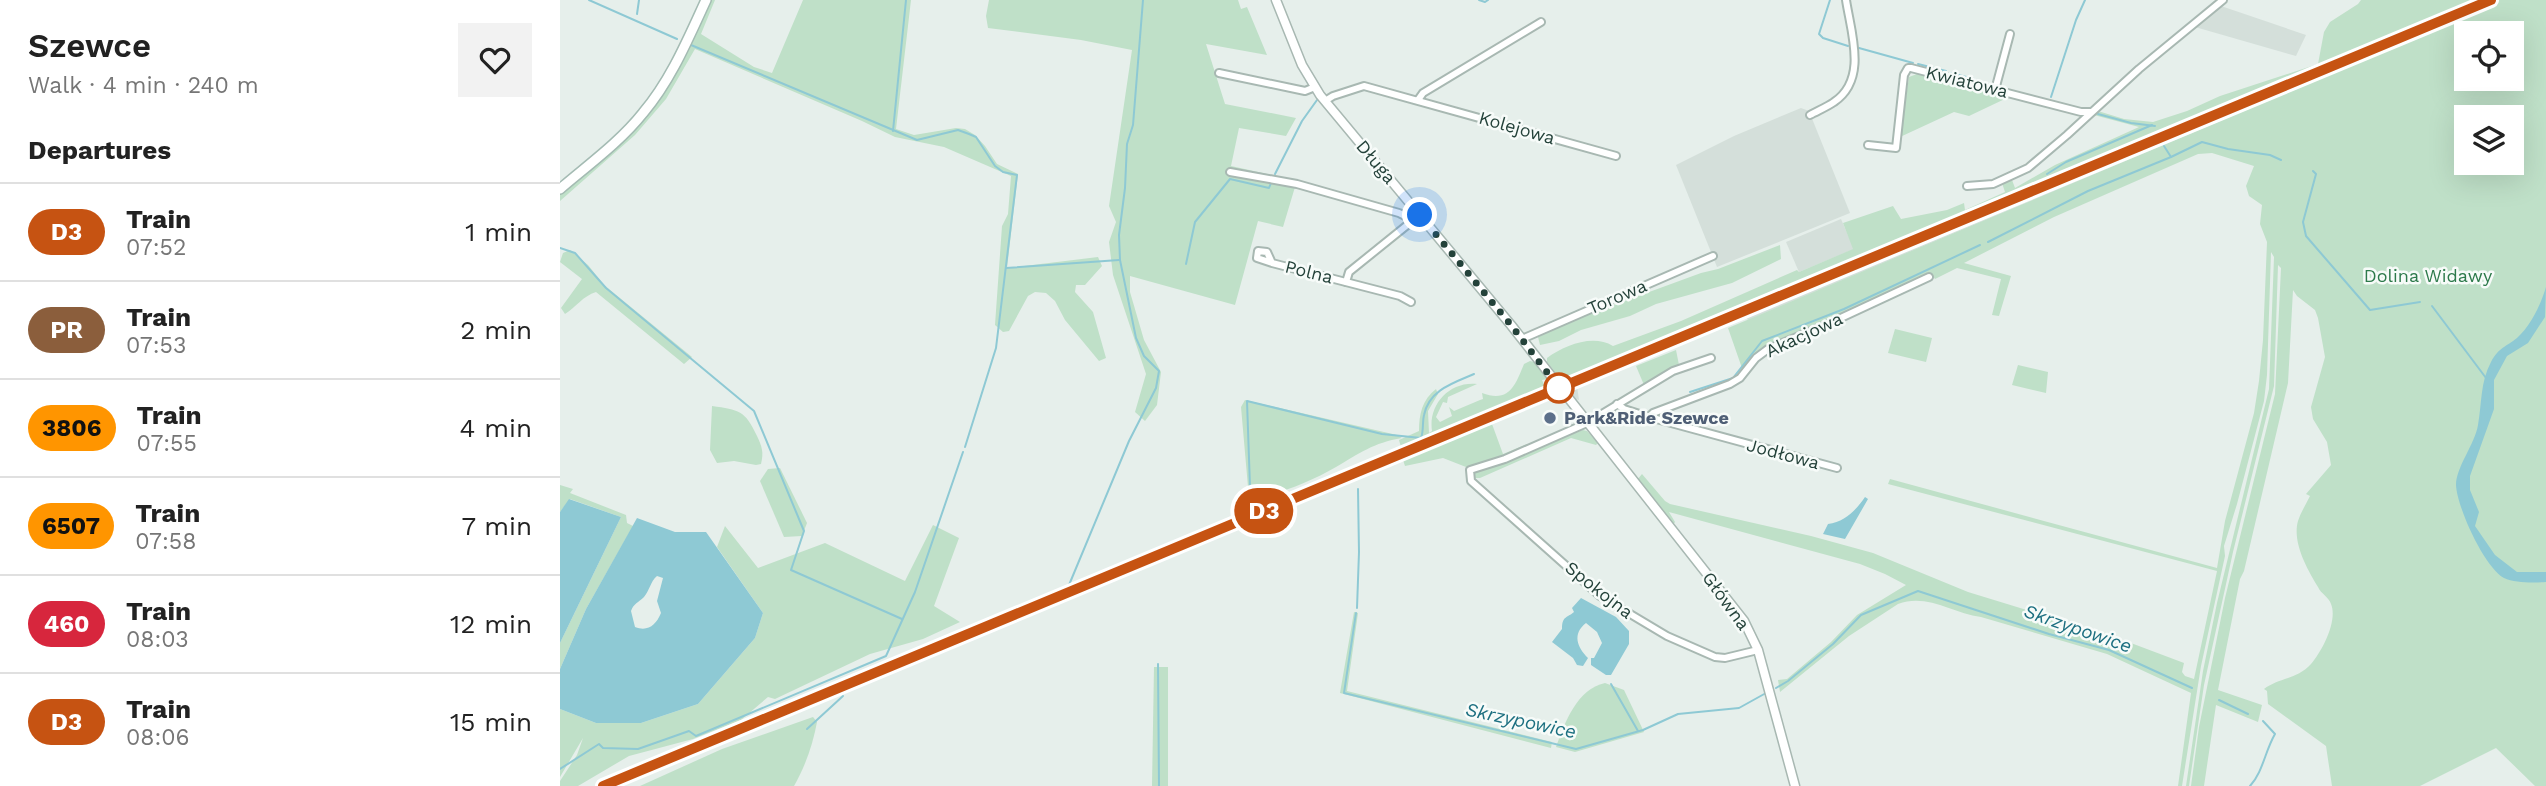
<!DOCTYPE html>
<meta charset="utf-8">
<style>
:root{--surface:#fff;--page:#f2f2f2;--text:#222;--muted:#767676;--line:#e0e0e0}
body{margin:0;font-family:"Work Sans",sans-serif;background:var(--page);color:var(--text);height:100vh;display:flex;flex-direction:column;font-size:26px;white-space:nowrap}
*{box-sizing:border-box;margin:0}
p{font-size:23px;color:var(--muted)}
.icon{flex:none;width:38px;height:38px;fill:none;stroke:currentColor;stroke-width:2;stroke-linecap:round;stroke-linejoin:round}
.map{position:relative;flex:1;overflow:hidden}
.panel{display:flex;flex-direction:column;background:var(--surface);width:560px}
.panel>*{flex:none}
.badge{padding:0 14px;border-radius:23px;font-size:24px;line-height:46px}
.tools{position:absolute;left:1894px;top:21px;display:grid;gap:14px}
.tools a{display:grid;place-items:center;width:70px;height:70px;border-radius:0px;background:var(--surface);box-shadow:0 7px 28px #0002;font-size:35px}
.you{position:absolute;width:35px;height:35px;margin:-18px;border:5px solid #fff;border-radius:50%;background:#1a73e8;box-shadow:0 0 0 10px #1a73e833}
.map>.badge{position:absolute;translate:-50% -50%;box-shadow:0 0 0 4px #fff}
h2{padding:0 28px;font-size:26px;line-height:63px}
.round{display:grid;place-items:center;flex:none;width:74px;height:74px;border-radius:0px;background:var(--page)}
.summary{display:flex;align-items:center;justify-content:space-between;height:119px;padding:0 28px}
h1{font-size:33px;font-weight:600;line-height:52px}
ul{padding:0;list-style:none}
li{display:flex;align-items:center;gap:21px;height:98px;padding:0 28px;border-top:2px solid var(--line)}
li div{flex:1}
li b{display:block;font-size:26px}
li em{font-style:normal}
li .badge{min-width:77px;font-weight:700;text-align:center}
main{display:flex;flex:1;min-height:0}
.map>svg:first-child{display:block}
.built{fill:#d4dfda}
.green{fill:#bfe0c8;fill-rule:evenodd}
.water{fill:#8ec9d4;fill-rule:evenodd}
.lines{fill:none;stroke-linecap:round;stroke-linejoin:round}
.stream{stroke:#8ec9d4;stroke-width:2}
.minor-casing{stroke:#a8b8b2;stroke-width:10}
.tertiary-casing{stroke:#a8b8b2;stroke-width:11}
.secondary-casing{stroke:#a4bbb3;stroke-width:12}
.minor{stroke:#fff;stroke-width:6}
.tertiary{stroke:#fff;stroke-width:8}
.secondary{stroke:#fff;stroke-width:9}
.rail{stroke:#5f7d75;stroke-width:2;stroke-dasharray:14 7;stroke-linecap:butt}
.line-casing{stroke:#fff;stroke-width:16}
.line{stroke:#c65312;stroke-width:10}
.walk{stroke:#24423a;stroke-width:7;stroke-dasharray:0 12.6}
.stop-dot{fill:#fff;stroke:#c65312;stroke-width:3.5}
.service-dot{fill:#5c6f8a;stroke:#f7fbf9;stroke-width:2.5}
.labels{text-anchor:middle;stroke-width:5;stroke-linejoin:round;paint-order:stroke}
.street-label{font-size:18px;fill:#24423a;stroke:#f7fbf9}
.park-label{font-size:18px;fill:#2d7a4b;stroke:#f7fbf9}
.service-label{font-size:18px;font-weight:bold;fill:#4e5e75;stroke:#f7fbf9;text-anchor:start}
.water-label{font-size:19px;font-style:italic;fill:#1c6f80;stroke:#f7fbf9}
</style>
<main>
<section class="panel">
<div class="summary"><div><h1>Szewce</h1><p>Walk · 4 min · 240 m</p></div><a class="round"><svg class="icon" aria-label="heart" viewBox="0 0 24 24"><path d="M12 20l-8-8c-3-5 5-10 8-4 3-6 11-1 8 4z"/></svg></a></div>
<h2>Departures</h2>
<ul>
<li><span class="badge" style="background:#c65312;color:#fff">D3</span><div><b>Train</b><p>07:52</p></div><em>1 min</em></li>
<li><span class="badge" style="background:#8b5e3c;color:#fff">PR</span><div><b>Train</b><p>07:53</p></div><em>2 min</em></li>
<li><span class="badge" style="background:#ff9500;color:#111">3806</span><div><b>Train</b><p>07:55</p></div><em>4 min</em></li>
<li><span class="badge" style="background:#ff9500;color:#111">6507</span><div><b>Train</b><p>07:58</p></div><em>7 min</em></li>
<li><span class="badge" style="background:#d7263d;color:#fff">460</span><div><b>Train</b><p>08:03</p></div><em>12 min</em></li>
<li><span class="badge" style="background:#c65312;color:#fff">D3</span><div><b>Train</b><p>08:06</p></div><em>15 min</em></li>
</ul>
</section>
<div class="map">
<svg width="1986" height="786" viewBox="0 0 1986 786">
<rect width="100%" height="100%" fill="#e6efeb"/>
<g class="built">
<polygon points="1948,0 1188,320 1185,316 1017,386 1019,400 1015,399 1003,382 1002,379 1222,287 1269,269 1273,270 1790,55"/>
<polygon points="1661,6 1746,35 1736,56 1635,27"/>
<polygon points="1241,108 1249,111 1290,213 1157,267 1116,165 1174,136"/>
<polygon points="1281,219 1294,249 1239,272 1226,242"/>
<polygon points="993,388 1000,396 816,471 813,464"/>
</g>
<g class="green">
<polygon points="149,0 155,0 141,34 194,67 212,73 243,0 351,0 336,129 354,135 396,128 405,129 415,135 425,146 437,164 458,174 447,268 538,257 542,266 525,285 516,285 515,292 533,312 546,358 539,361 505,320 495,301 486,293 475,292 468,296 449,331 443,332 435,325 442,226 448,214 451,176 384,147 335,137 302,121 135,49 106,99 75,135 0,201 0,193 81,120"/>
<polygon points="429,0 678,0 681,9 687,7 707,55 646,44 665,104 736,118 726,136 679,128 671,166 734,180 735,187 723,227 698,221 675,305 570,276 570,292 584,340 601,372 597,405 585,421 575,412 586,374 553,275 549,242 556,222 549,206 572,50 521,40 428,28 426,16"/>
<path d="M1801,0h185v786h-11l-39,-38 -76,38h-88l-6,-40 -58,-42 -1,-13 -3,-2c14,-11 34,-10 47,-25 11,-13 27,-43 20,-60 -2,-7 -10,-10 -13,-17 -11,-18 -26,-45 -20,-66 3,-9 8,-17 12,-25l-4,-2 25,-29 -4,-23 -14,-23 -2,-12 14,-50 -7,-39 -3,-8 -18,-14 -4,-6 -5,93 -44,188 -4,8 -22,111 44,15 -4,17 -42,-17 -12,81h-13l8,-59 26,-129 50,-204 6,-126 -3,-3 -4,121 -41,166 -29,133 -15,101h-3l17,-115 14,-68 52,-214 5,-132 -3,-5 -4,123 -3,26 -27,103 -13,42 1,10 -24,110 -19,120h-4l13,-93 -84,-39 -126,-37c-29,-4 -54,-24 -83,-13l-49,32 -69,56 -2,-12 9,-1 44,-37 26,-27 49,-30 -21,-11 -25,-10 -191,-52 6,10 -2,3 -36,-45 5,-6 23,27 5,3 141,32 62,17 95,39 147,45 69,26 -2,9 3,4 9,3 23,-108 -329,-87 2,-5 327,89 8,-47 29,-108 5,-32 4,-41 4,-98 -7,-18 2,-19 -13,-9 -3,-10 8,-20 -42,-13 -14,1 -144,63 -90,46 47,13 -12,40 -7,-1 9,-36 -44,-11 -22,11 -4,-5 -170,75 -18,22 -15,-43 590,-248 3,-12 -488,203 -4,-2 -47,18 -220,92 1,3 -16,-20v-4c18,-13 46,-24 66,-12l68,-25 116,-51 2,2 54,-23 -10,-26 50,-17 8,13 46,-9 17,-7 1,7 40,-18 -3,-9 10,-3 3,8 40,-23 84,-38 -45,-12 4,-4 26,8 29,3 34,-11 33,-15 98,-32 6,-32 6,-10 28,-18zM1906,33h45v46h-45zM1906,117h45v46h-45z"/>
<polygon points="1357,74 1449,97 1409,116 1394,112 1340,137 1349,77"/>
<polygon points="1220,245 1221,259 1172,283 1096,304 1070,316 1021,330 999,341 980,345 978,337 1021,317 1141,273 1158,269"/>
<path d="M10,250l18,15 16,20 88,72 -8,7 -88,-72c-13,4 -20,15 -31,22l-4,-6 21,-29 -22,-17 3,-9z"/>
<polygon points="1335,329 1372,338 1366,362 1328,353"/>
<polygon points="1116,350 1119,365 1084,385 1076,366"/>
<path d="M970,361l4,1 13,17 -5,1 3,7 -144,60 -2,-7 20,-9c0,-17 3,-31 17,-42l2,5 -10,17 1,22 3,-2c-4,-26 17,-50 45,-47l-29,13 -1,6 -4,-1 -7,15 4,5 12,-6 -3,-9 5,4 26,-11 3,-1 -1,-6c28,11 34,-10 42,-29z"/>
<polygon points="1458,365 1488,372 1486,393 1452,385"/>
<path d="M685,400l152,35 5,3c-29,5 -42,15 -66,29 -22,13 -48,23 -72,30l-16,-10 -7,-80z"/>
<path d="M152,406c27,4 33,4 45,30 5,11 7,16 4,28l-5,1 -22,-4 -17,2 -7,-13z"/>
<polygon points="932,424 943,454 967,444 968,447 947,456 906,467 883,458 845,466 843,460"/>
<polygon points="1023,430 1027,431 1038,443 1036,445 1011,438 920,478 912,478 912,472 923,470"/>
<polygon points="220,468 247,523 242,536 224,537 200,481 208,469"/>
<polygon points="0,485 13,489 10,493 66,515 67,523 73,526 26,609 0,669 0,643 61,517 10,499 0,512"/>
<polygon points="373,525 399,538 374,606 400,622 363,639 310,654 215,699 208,697 181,720 133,739 69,756 18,786 0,786 0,781 17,755 23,738 0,777 0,709 36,723 81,723 138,704 195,638 203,613 157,547 165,526 198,568 265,543 345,581"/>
<polygon points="794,612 798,613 787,691 992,742 991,748 780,693"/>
<polygon points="594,667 608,667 608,786 592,786"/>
<path d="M1045,683l19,7 20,42 -69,20 -19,-5c9,-25 21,-58 49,-64z"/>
<path d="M253,717l4,5c-4,22 -12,45 -23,64h-154l82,-37z"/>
</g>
<g class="water">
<path d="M1986,287l-1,30 -17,26 -21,13 -13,24v29l-24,67v14l9,22 -4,14 20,29 22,17h29v10c-13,1 -31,1 -42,-4 -20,-11 -47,-71 -48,-93 0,-18 19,-41 22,-60 4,-22 2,-42 13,-63 8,-15 15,-15 26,-24 14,-13 24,-34 29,-51z"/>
<path d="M1305,497l3,2 -23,40 -22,-5 5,-10c17,-2 28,-14 37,-27z"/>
<polygon points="9,499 61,517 0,643 0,512"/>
<path d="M77,518l38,14h31l57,81 -8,25 -57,66 -57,19h-45l-36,-14v-40l26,-60zM97,576l6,2 -6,23 4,12c-5,12 -13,19 -26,14l-4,-16c3,-8 7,-8 13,-14 6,-7 6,-15 13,-21z"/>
<path d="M1021,598l35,19 13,14v13l-18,31h-5l-15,-10v-7h3l8,-15 -5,-11 -11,-9c-14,11 -9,24 2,35l-5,8 -6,-1 -4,-7 -21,-16 10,-13c0,-13 5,-11 12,-17l-2,-4z"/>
</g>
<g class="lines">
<g class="stream">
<polyline points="29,0 117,39"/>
<polyline points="919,0 925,2 928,0"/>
<polyline points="1270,0 1259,34 1263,38 1288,46"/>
<polyline points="77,14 79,0"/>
<polyline points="131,45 357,140 398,130 409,134 416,137 435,166 443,172 457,175 436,348 405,447"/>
<polyline points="1299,48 1353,63"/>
<polyline points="1358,64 1386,71"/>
<polyline points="1391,73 1414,79"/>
<polyline points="1491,97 1516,20 1525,0"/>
<polyline points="1538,114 1571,123 1595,126"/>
<polyline points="333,131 346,0"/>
<polyline points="1604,146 1611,157"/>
<polyline points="1753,171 1756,174 1743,222 1746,236 1810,310 1860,302"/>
<polyline points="715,174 742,121 757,100"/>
<polyline points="1487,174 1506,162 1592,125"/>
<polyline points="1428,242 1528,191 1611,157 1642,142 1668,149 1710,155 1721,160"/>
<polyline points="0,248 15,253 46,288 194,411 244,531 231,570 342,619"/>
<polyline points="626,264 635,222 670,179 709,188 711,183"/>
<polyline points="446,268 559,260"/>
<polyline points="1872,306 1926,378"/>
<polyline points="1130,392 1173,378 1202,341 1284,309 1420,245"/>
<path d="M690,487l-3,-86 135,33 39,4c3,-8 1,-15 3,-23 5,-25 29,-32 50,-41"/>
<polyline points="509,585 569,441 596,388 599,371 584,356 576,338 560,260 559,235 565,188 567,144 573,125 583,0"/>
<polyline points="797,608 799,552 798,489"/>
<polyline points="796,613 784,693 1016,749 1083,730 1118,714 1179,708 1206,693"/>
<polyline points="598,664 599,786"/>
<polyline points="1051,684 1078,731"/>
<polyline points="1216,688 1228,681 1273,644 1301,615 1358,591 1489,634 1549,650 1632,688"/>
<polyline points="1659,700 1688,714"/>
<polyline points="247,729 283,696"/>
<polyline points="0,769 39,744 43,748 78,749 129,731 136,736 326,656 355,592 403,452"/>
<path d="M1690,786c13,-14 15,-35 25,-52l-12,-13"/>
</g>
<g class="minor-casing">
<g id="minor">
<polyline points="659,73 745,91 755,87"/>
<polyline points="1435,90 1450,34"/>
<polyline points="858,100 863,93 981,22"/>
<polyline points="765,101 773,96 804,86 1056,156"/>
<path d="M1250,115c7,-4 17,-8 24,-13 34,-23 17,-69 12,-102"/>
<polyline points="1308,145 1336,148 1344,75 1348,68 1351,68 1521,112 1531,112"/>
<polyline points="670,172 737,184 839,213 853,220"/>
<polyline points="1407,186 1433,184 1468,168 1507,135 1579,69 1663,0"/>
<polyline points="712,263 697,258 698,251 707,252 712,263 840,296 851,302"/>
<polyline points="786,282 789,272 856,218"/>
<polyline points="962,339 1153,256"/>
<polyline points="1151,358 1113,371 1027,423 945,459 910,470 911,481 1040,596 1107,636 1155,657 1165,658 1198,650"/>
<polyline points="1057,404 1064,409 1089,417 1277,468"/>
<polyline points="1089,417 1093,413 1170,384 1180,378 1196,358 1208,349 1270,323 1369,277"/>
</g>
</g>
<g class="tertiary-casing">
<polyline id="tertiary" points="716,0 742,65 760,95 951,325 1184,621 1198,650 1235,786"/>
</g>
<g class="secondary-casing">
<path id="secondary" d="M0,189c28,-24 60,-47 83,-76 28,-33 45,-74 63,-113"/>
</g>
<use href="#minor" class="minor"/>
<use href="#tertiary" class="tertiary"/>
<use href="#secondary" class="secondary"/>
<polyline class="rail" points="43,786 1931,0"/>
</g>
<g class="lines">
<g class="line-casing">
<polyline id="line" points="43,786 1931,0"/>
</g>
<use href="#line" class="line"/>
<polyline class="walk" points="860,215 951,325 999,388"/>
</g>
<circle class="stop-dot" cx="999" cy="388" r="14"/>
<circle class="service-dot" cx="990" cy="418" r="7"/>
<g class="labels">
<g class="street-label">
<text transform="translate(1407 82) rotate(14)" y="6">Kwiatowa</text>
<text transform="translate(957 128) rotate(16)" y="6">Kolejowa</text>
<text transform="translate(816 162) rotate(50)" y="6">Długa</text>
<text transform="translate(749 272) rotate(14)" y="6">Polna</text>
<text transform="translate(1057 297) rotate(-23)" y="6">Torowa</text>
<text transform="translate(1244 335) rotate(-25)" y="6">Akacjowa</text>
<text transform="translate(1223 454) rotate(15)" y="6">Jodłowa</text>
<text transform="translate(1039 590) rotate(38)" y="6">Spokojna</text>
<text transform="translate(1166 601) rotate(54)" y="6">Główna</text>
</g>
<g class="park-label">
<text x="1868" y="282">Dolina Widawy</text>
</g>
<g class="service-label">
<text x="1004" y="424">Park&amp;Ride Szewce</text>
</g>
<g class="water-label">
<text transform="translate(1518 628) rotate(19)" y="7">Skrzypowice</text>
<text transform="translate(961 720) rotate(12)" y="7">Skrzypowice</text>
</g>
</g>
</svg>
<div class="tools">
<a><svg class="icon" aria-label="locate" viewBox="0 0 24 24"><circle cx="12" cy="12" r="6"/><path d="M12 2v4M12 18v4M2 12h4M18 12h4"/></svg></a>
<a><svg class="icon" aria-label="layers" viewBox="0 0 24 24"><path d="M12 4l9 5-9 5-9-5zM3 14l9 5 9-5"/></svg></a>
</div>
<div class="you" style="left:860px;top:215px"></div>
<b class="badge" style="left:704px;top:511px;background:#c65312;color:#fff">D3</b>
</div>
</main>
